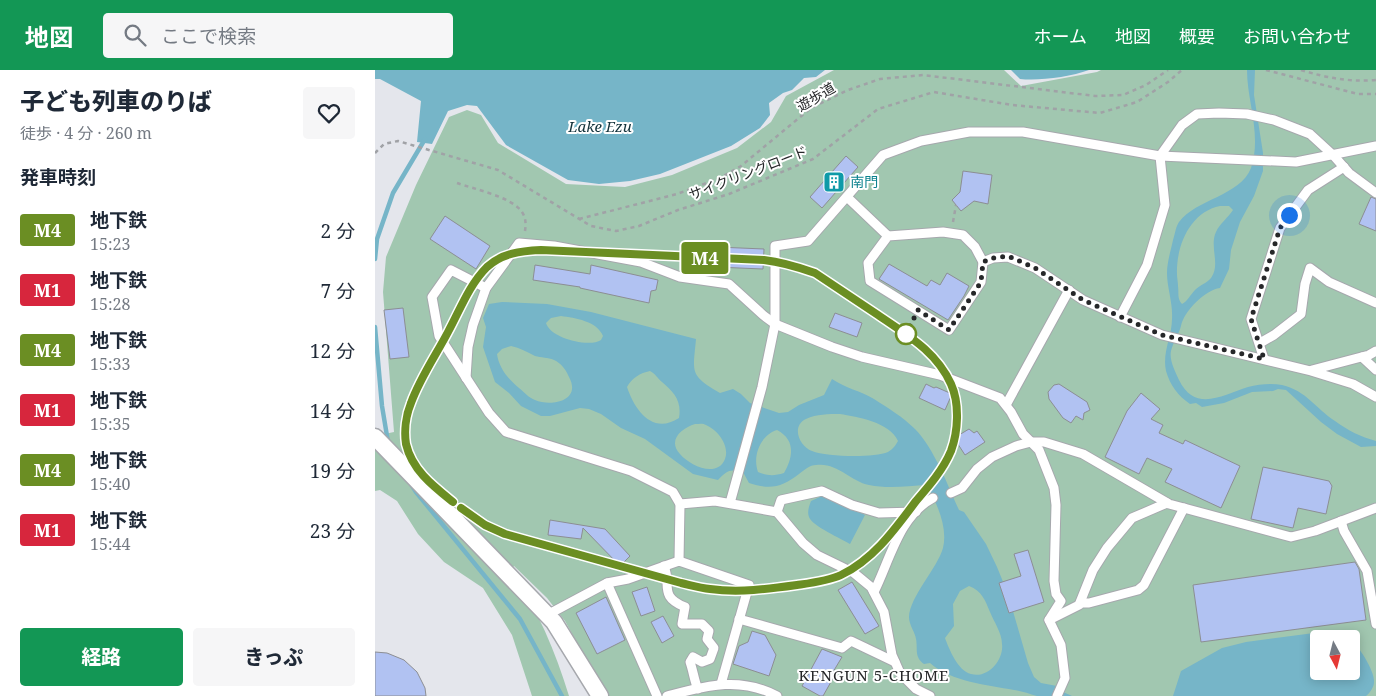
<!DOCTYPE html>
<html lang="ja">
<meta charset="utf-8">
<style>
:root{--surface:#fff;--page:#f6f6f7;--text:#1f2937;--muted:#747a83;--accent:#139755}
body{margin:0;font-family:"Noto Serif","Noto Sans JP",serif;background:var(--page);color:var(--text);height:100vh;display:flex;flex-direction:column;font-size:19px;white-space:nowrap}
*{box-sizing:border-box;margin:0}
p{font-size:16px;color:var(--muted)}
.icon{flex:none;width:28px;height:28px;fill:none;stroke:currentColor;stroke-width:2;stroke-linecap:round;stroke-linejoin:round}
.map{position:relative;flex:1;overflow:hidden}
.panel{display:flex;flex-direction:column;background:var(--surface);width:375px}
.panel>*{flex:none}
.badge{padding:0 10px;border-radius:4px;font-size:18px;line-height:32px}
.needle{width:32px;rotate:173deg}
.controls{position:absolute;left:935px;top:560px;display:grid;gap:10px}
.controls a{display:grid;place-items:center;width:50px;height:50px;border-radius:5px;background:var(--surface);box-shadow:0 2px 12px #0003;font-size:25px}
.you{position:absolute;width:25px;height:25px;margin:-12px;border:4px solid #fff;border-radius:50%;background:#1a73e8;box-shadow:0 0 0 8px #1a73e833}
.map>.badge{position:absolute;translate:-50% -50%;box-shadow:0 0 0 2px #fff}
h2{padding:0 20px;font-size:19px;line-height:45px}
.round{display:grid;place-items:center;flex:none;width:52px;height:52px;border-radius:5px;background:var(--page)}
.headline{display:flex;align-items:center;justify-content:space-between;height:85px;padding:0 20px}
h1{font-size:24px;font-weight:800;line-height:38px}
.action{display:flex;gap:10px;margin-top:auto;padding:10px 20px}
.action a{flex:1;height:58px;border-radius:5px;background:var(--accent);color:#fff;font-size:20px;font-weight:800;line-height:58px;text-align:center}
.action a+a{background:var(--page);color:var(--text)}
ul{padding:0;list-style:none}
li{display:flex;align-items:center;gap:15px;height:60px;padding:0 20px}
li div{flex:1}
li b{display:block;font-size:19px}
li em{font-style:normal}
li .badge{min-width:55px;font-weight:700;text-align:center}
header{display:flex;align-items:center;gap:30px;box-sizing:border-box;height:70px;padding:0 25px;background:var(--accent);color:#fff}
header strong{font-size:24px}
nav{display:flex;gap:28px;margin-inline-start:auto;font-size:18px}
.search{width:350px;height:45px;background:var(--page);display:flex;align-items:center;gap:12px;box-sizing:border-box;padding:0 18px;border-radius:5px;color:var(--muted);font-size:19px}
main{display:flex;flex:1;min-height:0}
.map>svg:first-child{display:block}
.green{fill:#a1c7b0;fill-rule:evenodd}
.water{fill:#76b5c8;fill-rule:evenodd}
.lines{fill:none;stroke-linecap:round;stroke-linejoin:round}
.stream{stroke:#76b5c8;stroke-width:4.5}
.building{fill:#b1c2f2;stroke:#8c8e93}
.lane-casing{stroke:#a6a8ad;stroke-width:11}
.street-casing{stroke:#a6a8ad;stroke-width:19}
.path{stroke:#a0a2a6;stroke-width:2.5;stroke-dasharray:4 4;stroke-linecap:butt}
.lane{stroke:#fff;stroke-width:9}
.street{stroke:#fff;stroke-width:16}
.rail-casing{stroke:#727377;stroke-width:5.5}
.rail{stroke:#fff;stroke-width:4;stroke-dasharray:11;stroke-linecap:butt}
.line-casing{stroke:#fff;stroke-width:11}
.line{stroke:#6b8e23;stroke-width:8}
.walk{stroke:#262729;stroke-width:5;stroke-dasharray:0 9}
.stop-dot{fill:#fff;stroke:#6b8e23;stroke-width:2.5}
.labels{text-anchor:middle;stroke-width:4;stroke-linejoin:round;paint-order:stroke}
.street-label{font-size:14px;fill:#262729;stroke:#fff}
.culture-label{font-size:14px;fill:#0d838f;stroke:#fff;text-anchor:start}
.water-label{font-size:15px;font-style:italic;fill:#13323b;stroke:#fff}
.neighbourhood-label{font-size:15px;letter-spacing:1px;fill:#262729;stroke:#fff}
</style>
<header>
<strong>地図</strong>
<div class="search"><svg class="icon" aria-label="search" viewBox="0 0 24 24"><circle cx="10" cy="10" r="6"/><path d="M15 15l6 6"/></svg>ここで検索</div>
<nav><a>ホーム</a><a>地図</a><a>概要</a><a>お問い合わせ</a></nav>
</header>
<main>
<section class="panel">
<div class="headline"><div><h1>子ども列車のりば</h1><p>徒歩 · 4 分 · 260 m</p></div><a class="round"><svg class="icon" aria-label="heart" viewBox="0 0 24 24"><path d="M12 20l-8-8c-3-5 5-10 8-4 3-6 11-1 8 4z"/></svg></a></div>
<h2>発車時刻</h2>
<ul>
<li><span class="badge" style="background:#6b8e23;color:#fff">M4</span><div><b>地下鉄</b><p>15:23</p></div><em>2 分</em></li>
<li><span class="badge" style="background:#d7263d;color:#fff">M1</span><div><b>地下鉄</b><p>15:28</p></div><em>7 分</em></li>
<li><span class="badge" style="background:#6b8e23;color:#fff">M4</span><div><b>地下鉄</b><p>15:33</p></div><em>12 分</em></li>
<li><span class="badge" style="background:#d7263d;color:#fff">M1</span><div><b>地下鉄</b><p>15:35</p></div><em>14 分</em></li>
<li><span class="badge" style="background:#6b8e23;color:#fff">M4</span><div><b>地下鉄</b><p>15:40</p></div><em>19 分</em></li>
<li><span class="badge" style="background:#d7263d;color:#fff">M1</span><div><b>地下鉄</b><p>15:44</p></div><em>23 分</em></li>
</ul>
<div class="action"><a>経路</a><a>きっぷ</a></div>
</section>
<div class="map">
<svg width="1001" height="626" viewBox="0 0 1001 626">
<rect width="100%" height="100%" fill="#e4e6ec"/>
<path class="green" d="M459,0h170l17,16 76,-14 4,-2h275v626h-770l-41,-75 -18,-23 -33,-32 -4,4c28,39 45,81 59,126h-37l-20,-61 -29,-47 -39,-26 -26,-28 -21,-33 -17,-11 -5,1v-55l19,-4 -11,-140 3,-35 30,-72 33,-68 18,-7 14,5 17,28 68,41 59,3 47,-12 65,-27 34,-26 15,-26zM944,569h32v32h-32z"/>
<g class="water">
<polygon points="0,0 450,0 441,7 429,8 417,20 408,23 394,33 395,45 385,58 356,76 285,104 255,111 224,114 193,110 131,75 102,36 92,35 73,41 57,74 42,72 46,31 5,9 0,9"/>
<path d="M636,0h78c-19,7 -50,11 -69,9z"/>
<path d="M872,0h8l-1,25 9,58v18l-9,25 -14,26 -9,28 -2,19 -9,19c-15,2 -36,23 -39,38 -2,8 -8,16 -10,25 -2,9 4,20 8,29 16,33 44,15 69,7 11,-3 24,-4 34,-2 25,6 33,23 53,36 12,9 26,16 41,20v5l-15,1 -24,-13 -16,-12 -35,-32 -8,-1 -5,2 -21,1 -28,11 -22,4 -6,-4 -6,1c-12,-8 -20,-19 -24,-33 -4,-18 6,-35 6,-52 1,-16 -5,-31 -5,-46 0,-11 4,-23 6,-33 2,-6 3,-14 6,-18 17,-23 61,-26 72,-54 11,-33 -4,-66 -4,-98zM845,136h9l4,4c-5,8 -13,13 -17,22 -7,15 5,32 -5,46 -4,5 -11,7 -16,12 -5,5 -7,11 -13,14 -5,-5 -3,-11 -4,-18 0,-4 -1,-8 -1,-12 -1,-28 13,-62 43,-68z"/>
<path d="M127,232l45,2 44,8 105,27c-3,34 -7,36 24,54l13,-4 8,5 9,9 29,10 9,-1 11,-7 25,-10 8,-16c13,9 29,12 42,20 14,9 29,18 41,30 19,19 33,57 44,81l5,2 22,32 11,23 11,27 20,69 6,14 7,6 16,3 4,5 11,5c-11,0 -24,0 -35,0 -8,-2 -15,-5 -23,-6 -27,-5 -62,-8 -84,-27l-6,1c-10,-7 -6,-15 -8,-25 -1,-7 -7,-14 -7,-22 1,-21 28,-48 34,-69 5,-21 -6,-44 -16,-63 -19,1 -39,4 -58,0 -19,-4 -32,-23 -53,-20 -6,0 -12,5 -17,9 -17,13 -28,16 -50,9l-6,-11c-14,-3 -15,-2 -25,8l-25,-6 -48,-35 -24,-11 -20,-14 -12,-5 -9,-1 -30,8h-9l-20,-10 -12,-13 -14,-11 -12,-35 3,-20 -3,-9 6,-14zM186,246c14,2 36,5 42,20l-2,4c-12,8 -51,-2 -55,-17l5,-5zM136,276c9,2 16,6 24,10 6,2 13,1 19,4 7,3 12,10 15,17 13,24 -18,30 -34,23 -6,-2 -11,-8 -16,-12 -11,-9 -20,-20 -22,-34l5,-5zM275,301c6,3 7,7 12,11 12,10 20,19 17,36 -26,17 -44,-7 -52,-31 5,-9 13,-14 23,-16zM465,344c17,3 50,8 58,27 -3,5 -5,8 -10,11 -14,6 -61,5 -76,-1 -13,-5 -21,-25 -6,-32 11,-5 22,-5 34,-5zM320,354c4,0 8,-1 11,1 12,5 24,21 19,34 -8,20 -36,6 -45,-5 -13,-14 2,-26 15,-30zM402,360c19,10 16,27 7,43 -10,3 -16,3 -26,-1 -6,-17 3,-37 19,-42zM594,516c13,5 16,14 21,26 4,10 12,21 12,32 2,16 -14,35 -31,30 -13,-3 -22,-25 -26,-36l9,-12 -1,-22 7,-13z"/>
<path d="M447,426l10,2 33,17 -15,29c-8,-5 -38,-18 -41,-27 -2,-5 0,-11 2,-16z"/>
<path d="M962,560l9,4 5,5h-32v32h32v-32c8,8 24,32 23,43 0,5 -4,11 -8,14h-193l8,-25 41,-23 24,-6z"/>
</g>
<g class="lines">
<g class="stream">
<polyline points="0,189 2,169 18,123 50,69"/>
<polyline points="0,257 7,336 13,372"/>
<polyline points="36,414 41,422 145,549 187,626"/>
</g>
</g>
<g class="building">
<polygon points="471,86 483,97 447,138 435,127"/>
<polygon points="588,101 617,105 613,134 599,131 586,141 577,130 585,122"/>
<polygon points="996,127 1001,129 1001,161 984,154"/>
<polygon points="70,146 115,176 101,199 55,169"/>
<polygon points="318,176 389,179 388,199 317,196"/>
<polygon points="514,194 552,216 556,210 565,215 572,203 594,216 589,226 573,250 504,209"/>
<polygon points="160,195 215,204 216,195 283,210 281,220 276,221 274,233 205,218 205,217 158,210"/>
<polygon points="28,238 34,287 15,289 9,240"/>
<polygon points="460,243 487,253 482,267 454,257"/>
<polygon points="551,314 559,318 561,317 577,324 570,340 544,328"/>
<polygon points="684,314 712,332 715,340 709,343 708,350 701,346 696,353 688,348 674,329 673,322 679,315"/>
<polygon points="766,323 785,339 776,349 788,355 784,363 808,374 810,370 865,396 846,438 790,412 797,399 772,388 764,404 730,387 752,341"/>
<polygon points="594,359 599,363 602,361 610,372 590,385 579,368"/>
<polygon points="888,397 954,411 957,416 951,444 923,438 918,458 876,449"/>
<polygon points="175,450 230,459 255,486 245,496 208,458 206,469 173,465"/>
<polygon points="653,480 669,532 634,543 624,513 646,506 639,484"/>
<polygon points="980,492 984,499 991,550 826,572 818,515"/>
<polygon points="477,512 504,556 490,564 463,520"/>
<polygon points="272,517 280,541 266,546 257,522"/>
<polygon points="231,527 250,570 222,584 201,543"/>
<polygon points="288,546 299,566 287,573 276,552"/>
<polygon points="377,561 390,565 401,585 394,606 358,594 364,576 373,572"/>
<polygon points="447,579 467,587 458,602 461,603 448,626 445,626 427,616"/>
<polygon points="0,582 12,583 29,590 42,602 50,618 51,626 0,626"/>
</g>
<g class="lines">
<g class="lane-casing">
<g id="lane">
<polyline points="472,127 513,166"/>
<polygon points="568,162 588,165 600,177 608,192 606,212 574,260 495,211 493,193 513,166"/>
<polyline points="608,192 618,188 633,187 660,198 708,230 787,265 936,301 978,314 1001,327"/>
<polyline points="111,218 76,200 57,227 64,266 114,343 131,362 256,401 298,422 305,434 304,491"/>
<polyline points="745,247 772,195 790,135 785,86 807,55 822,44 844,43 872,44 899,50 935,64 959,86 974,103 1001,123"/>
<polyline points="885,273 899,265 926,244 930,214 935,198 954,212 1001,233"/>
<polyline points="987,287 1001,300"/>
<polyline points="889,289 876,249 905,158 933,120 969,97"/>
<polyline points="937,300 994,285 1001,281"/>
<polyline points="91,308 93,277 98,255 111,218 144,173 179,176 266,192 305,207 354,214 388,245 400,254 457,277 487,287 565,305 625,328 636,342 648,364 664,380 679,418 681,435 679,511 681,524 686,531 674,550"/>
<polyline points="631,335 694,220"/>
<polyline points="576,423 587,418 602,399 617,387 641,376 656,372 669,372 708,384 794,434 916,467 940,461 1001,438"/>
<polyline points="355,433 387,317 400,254 400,176 433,171 508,85 546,71 594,62 648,62 785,86 921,92 1001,76"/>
<polyline points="305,434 340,431 402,442 428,473 442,485 479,503 496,517 509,542 517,585 525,603 541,619 555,626"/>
<polyline points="402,442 406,430 447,421 477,435 504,443 541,442"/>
<polyline points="966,451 969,461 992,501 1001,554"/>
<path d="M289,496c8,19 -6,30 21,41l-3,17h20l7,7 -2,8 7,9 -4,11 -8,3 -9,-5 -3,5c3,8 5,22 8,27"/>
<polyline points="232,513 282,626"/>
<path d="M499,522c16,-32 25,-76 59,-94"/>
<polyline points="705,533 714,533 763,520 769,515 809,438"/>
<polyline points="172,545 232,513 253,509 304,491 374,515 346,614"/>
<polyline points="364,549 467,578 476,571 520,592"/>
<path d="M292,626c39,-10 72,-20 110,0"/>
<polyline points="682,626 690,608 686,575 674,550 704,535 718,500 732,478 757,448 792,433"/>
</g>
</g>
<g class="street-casing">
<polyline id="street" points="0,367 179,552 225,626"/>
</g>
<g class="path">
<polyline points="891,0 983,24 1001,24"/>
<path d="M926,0c26,8 48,12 75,10"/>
<polyline points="0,83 9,74 23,71 123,100 216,156 241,161 264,156 303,140 354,124 438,89 503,39 559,22 637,35 725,43 762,32 793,12 807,0"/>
<path d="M82,113c17,6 55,14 65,29 4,6 4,12 3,19"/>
<polyline points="204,149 302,124 345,108 366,96 436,38 473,20 505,9 548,5 720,26 748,25 771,15 793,0"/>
<polyline points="578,152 581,135"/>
</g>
<use href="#lane" class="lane"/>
<use href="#street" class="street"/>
<g class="rail-casing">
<path id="rail" d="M166,180l237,11 37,12 102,68 25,27 10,18 5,21 -1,21 -5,22 -9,18 -59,76 -20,18 -23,13 -30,8 -49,7 -28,1 -23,-2 -29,-6 -154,-43c-33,-10 -56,-23 -83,-45 -30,-24 -49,-52 -34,-92 5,-13 13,-25 20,-37 13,-26 27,-52 41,-77 20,-30 34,-37 70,-39z"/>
</g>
<use href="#rail" class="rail"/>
</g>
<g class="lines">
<g class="line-casing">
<path id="line" d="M78,432c-20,-16 -41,-32 -47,-58 -2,-13 0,-29 5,-41 9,-25 25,-48 37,-71 12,-22 21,-47 39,-65 15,-14 34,-16 54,-17l223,10c18,2 34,7 51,13 21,14 42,28 63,42 29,20 58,36 73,69 9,20 7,48 0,67 -8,19 -22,35 -35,50 -21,28 -42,58 -75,74 -13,6 -30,8 -44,10 -29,4 -58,8 -87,4 -10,-1 -20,-4 -29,-6l-176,-49 -20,-9 -24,-17"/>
</g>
<use href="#line" class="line"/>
<polyline class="walk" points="531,264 543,240 574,260 606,212 608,192 618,188 633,186 660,198 708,230 787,265 889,289 876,249 905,158 914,145"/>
</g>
<defs>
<g id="building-square" transform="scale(1.125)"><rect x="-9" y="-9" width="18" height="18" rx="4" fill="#0f9aa8" stroke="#fff"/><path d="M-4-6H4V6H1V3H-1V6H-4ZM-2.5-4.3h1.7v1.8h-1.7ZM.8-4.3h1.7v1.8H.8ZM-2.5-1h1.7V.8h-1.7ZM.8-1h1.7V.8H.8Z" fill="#fff"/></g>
</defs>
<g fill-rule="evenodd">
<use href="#building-square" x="459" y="112"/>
</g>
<circle class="stop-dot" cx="531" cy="264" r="10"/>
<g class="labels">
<g class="street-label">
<text transform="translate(441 27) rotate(-31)" y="5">遊歩道</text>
<text transform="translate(373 103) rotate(-21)" y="5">サイクリングロード</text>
</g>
<g class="culture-label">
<text x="475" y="117">南門</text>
</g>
<g class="water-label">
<text x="225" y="62">Lake Ezu</text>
</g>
<g class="neighbourhood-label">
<text x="499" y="611">KENGUN 5-CHOME</text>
</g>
</g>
</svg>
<div class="controls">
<a><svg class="needle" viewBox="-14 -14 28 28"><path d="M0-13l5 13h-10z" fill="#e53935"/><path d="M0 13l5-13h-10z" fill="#747a83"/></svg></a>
</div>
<div class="you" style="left:914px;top:145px"></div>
<b class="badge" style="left:330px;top:188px;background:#6b8e23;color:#fff">M4</b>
</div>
</main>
